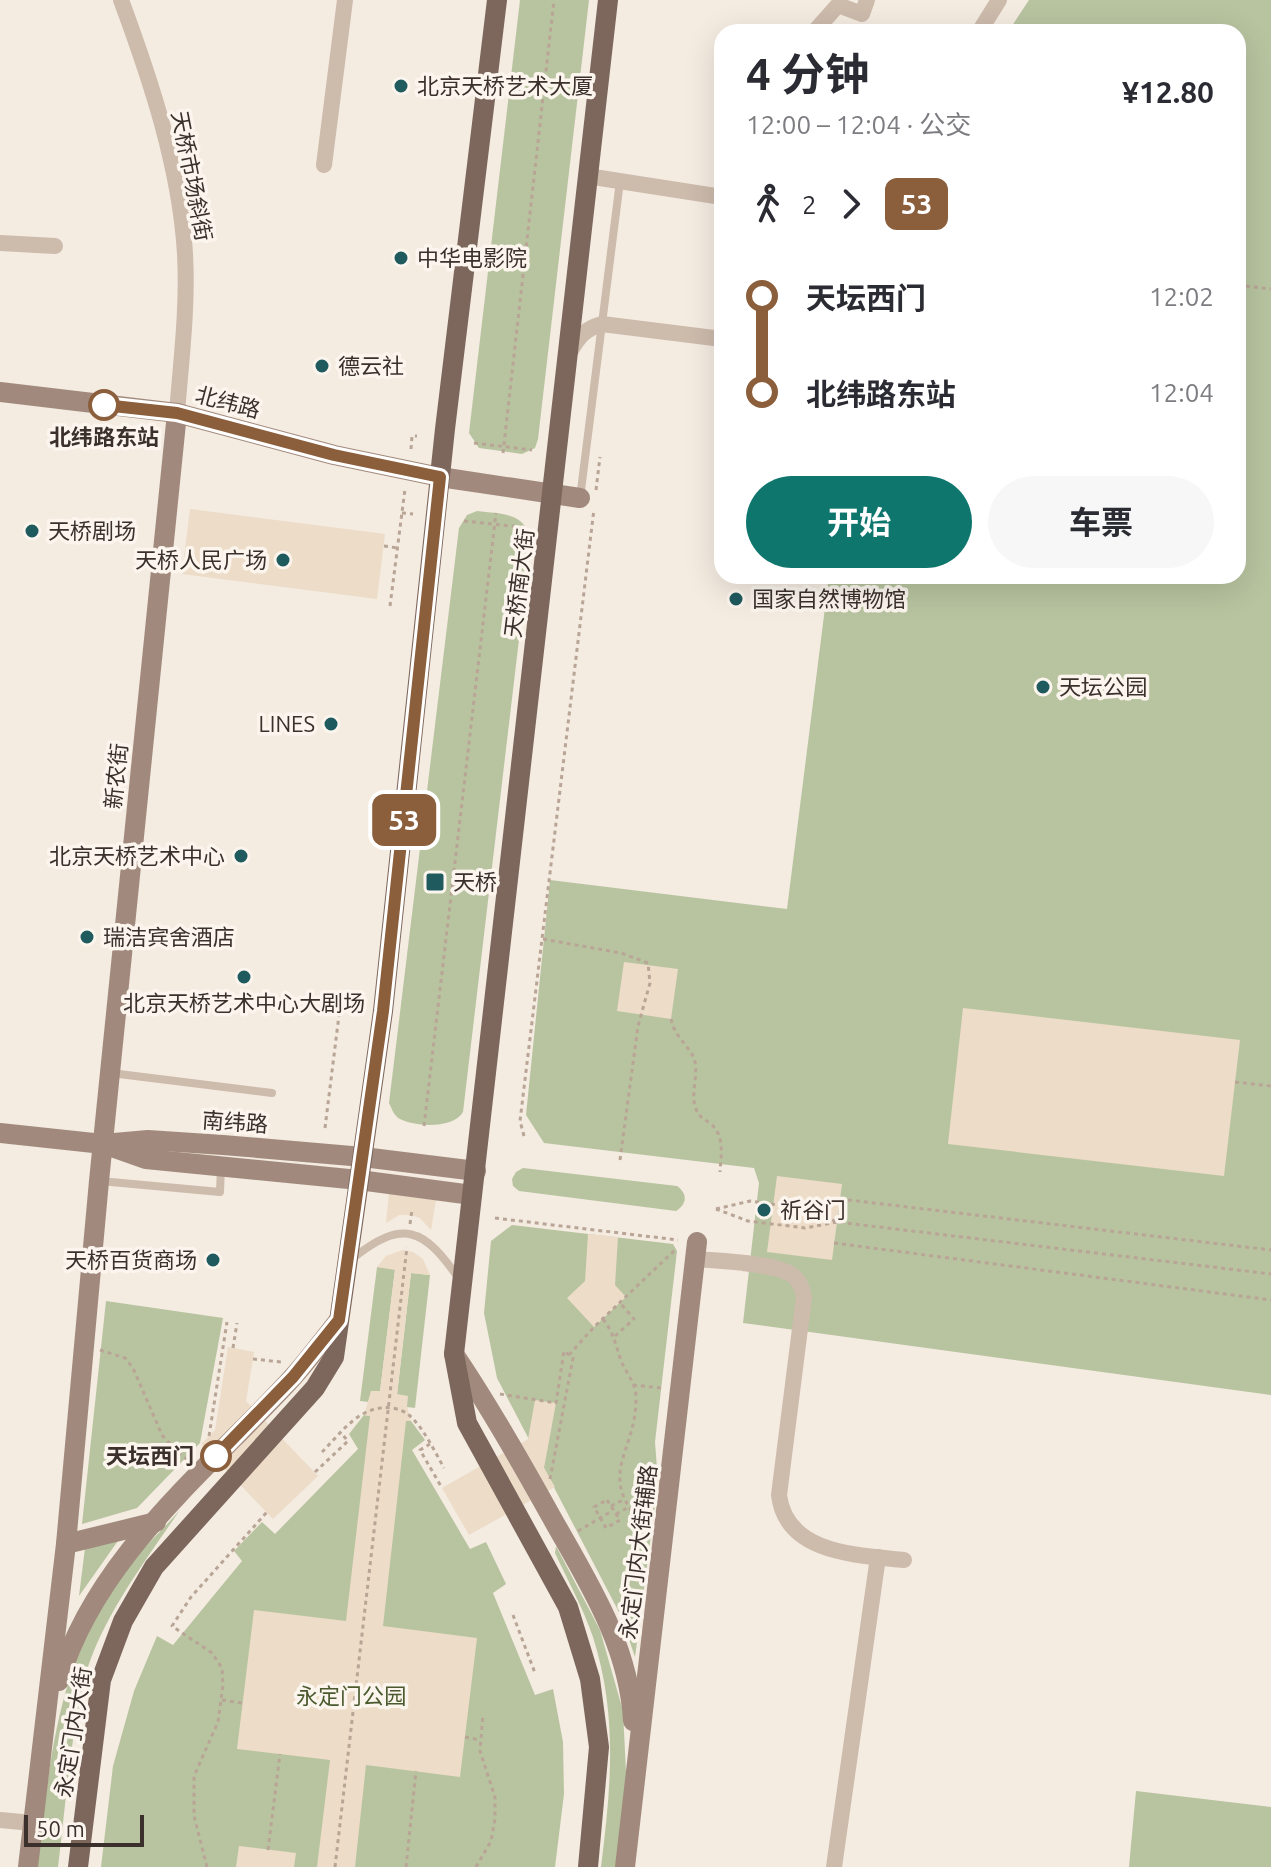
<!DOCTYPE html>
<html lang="zh">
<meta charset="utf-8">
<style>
:root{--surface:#fff;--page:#f7f7f7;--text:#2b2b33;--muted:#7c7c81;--accent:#0f766e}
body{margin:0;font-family:Ubuntu,"Noto Sans SC",sans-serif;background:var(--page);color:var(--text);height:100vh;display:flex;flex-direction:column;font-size:30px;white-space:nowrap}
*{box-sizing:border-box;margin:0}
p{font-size:26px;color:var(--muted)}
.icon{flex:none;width:44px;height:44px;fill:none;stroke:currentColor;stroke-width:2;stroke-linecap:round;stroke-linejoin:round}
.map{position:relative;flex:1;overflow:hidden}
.panel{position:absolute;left:714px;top:24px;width:532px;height:560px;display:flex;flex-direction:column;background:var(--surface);border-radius:24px;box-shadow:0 8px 32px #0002}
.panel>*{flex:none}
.badge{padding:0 16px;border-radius:12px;font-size:28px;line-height:52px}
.scale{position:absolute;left:24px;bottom:20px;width:120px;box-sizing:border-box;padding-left:8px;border:4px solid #3b302b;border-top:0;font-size:22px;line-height:28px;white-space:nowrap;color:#3b302b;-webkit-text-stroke:6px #fbf5ee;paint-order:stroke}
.map>.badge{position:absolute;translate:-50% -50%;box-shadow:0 0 0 4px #fff}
.legs{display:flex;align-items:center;gap:12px;height:88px;padding:0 32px;font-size:26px}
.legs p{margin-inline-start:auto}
.overview{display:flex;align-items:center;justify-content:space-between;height:136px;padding:0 32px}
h1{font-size:44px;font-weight:700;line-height:60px}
.cta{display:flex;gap:16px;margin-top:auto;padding:16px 32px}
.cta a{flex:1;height:92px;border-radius:48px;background:var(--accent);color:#fff;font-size:32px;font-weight:700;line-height:92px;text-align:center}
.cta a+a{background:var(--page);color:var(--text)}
ul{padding:0 32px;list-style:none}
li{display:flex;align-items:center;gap:28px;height:96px;font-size:30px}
li i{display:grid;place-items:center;width:12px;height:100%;margin:0 10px;background:currentColor}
li i::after{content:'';width:20px;height:20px;margin:-10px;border:6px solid;border-radius:50%;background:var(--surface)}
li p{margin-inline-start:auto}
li:first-child i{background:linear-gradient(#0000 50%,currentColor 0)}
li:last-child i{background:linear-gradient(currentColor 50%,#0000 0)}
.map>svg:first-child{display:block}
.green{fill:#b8c4a0}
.plaza{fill:#ecdcc8}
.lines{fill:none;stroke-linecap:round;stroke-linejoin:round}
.path{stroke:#b9a596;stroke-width:3;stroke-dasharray:4 4;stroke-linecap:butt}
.lane{stroke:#cdbbac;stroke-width:8}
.street{stroke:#cdbbac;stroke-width:16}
.secondary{stroke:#a18a7d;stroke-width:20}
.primary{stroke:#7d675c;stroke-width:20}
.line-1-casing{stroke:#fff;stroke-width:18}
.line-1{stroke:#8b5e3c;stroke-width:12}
.poi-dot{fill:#1f5a5e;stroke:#fbf5ee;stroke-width:3}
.stop-1-dot{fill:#fff;stroke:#8b5e3c;stroke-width:4}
.labels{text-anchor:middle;stroke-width:7;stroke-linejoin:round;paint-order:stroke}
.poi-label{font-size:22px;fill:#3b302b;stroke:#fbf5ee;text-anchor:start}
.street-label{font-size:22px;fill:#3b302b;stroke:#fbf5ee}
.stop-label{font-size:22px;font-weight:bold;fill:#3b302b;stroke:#fbf5ee}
.park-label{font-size:22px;fill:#4a5a2e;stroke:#fbf5ee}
</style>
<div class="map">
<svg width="1271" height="1867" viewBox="0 0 1271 1867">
<rect width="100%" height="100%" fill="#f4ebe1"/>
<g class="green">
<polygon points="520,0 589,0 538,439 535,448 522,454 479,448 469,433"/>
<polygon points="1029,0 1271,0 1271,1395 743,1323 759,1183 754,1168 544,1143 526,1115 550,880 787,909 829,576 1238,576 1238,32 1008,32"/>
<path d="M477,511c24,3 46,1 54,27l-68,574c-10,17 -47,15 -63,7 -6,-3 -8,-10 -11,-16l70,-575 8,-13z"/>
<path d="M523,1168l154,18c11,8 10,18 -1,25l-157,-20 -6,-5 -1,-7 4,-7z"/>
<polygon points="512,1225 673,1244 677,1251 655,1442 658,1482 635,1657 621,1616 497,1378 484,1313 491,1241"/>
<polygon points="377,1267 395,1269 380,1392 369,1402 360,1401"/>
<polygon points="411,1273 430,1275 415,1408 407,1407 397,1395"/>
<polygon points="106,1301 223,1318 200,1443 137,1508 82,1524"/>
<polygon points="364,1415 411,1421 425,1440 412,1450 470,1549 486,1542 506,1584 493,1593 535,1695 553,1689 563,1742 564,1794 555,1867 101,1867 113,1766 134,1691 157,1636 173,1645 242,1561 234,1551 262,1522 275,1534 358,1449 349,1434"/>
<path d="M180,1510c-32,47 -79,109 -94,164 -16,62 -20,129 -28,193h-21c13,-104 19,-198 81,-288 17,-24 42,-46 62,-69z"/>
<polygon points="120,1538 79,1596 85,1548"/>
<path d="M556,1546l44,84 23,81 4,81 -10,75h-16c10,-80 17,-151 -8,-230 -10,-29 -25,-56 -38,-84z"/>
<polygon points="1136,1791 1271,1807 1271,1867 1129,1867"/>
</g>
<g class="plaza">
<polygon points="190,509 385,534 377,599 182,574"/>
<polygon points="624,962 678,969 671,1019 617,1011"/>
<polygon points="963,1008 1240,1040 1224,1176 948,1144"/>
<polygon points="777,1176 842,1184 832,1260 767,1252"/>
<polygon points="389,1193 436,1200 431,1230 420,1218 411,1215 399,1215 386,1223"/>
<polygon points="588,1234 618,1237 615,1285 626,1297 594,1327 567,1298 585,1281"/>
<polygon points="403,1250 413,1252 423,1259 430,1275 411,1273 397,1394 408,1396 407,1407 411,1421 406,1421 383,1626 477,1638 460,1777 366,1765 355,1867 317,1867 330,1760 237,1749 254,1610 346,1621 370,1416 364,1415 371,1391 380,1391 395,1270 377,1267 386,1256"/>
<polygon points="228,1347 254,1352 246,1401 318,1476 273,1519 201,1444 215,1430"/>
<polygon points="535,1400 556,1403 544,1468 555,1487 469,1535 442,1488 528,1439"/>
<polygon points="239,1846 296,1853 294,1867 236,1867"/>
</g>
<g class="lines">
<g class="path">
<polyline points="1238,285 1271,289"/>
<polyline points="474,443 532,450"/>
<polyline points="411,449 412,436 417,436"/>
<polyline points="503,453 554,0"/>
<polyline points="596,490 600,457"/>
<polyline points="402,513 413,514"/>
<polyline points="464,521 520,527"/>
<polyline points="384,546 398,548"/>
<polyline points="390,606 405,489"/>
<polyline points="543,939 621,953 648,963 650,983 638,1026 620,1160"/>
<path d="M671,1019c4,20 20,27 24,43 3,14 -4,31 0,44 3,11 8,12 16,18 14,12 10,32 9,48"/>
<polyline points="1235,1082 1271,1086"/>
<polyline points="424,1126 496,513"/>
<polyline points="325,1128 340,1007"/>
<polyline points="524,1136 520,1121 594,509"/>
<polyline points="840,1199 1271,1250"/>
<polyline points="716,1209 750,1201 807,1209 837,1222 1271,1274"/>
<polyline points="716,1209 748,1221 805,1228 837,1222"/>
<polyline points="495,1218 678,1240"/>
<polyline points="410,1224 412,1210"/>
<polyline points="834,1243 1271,1300"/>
<path d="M603,1319c12,16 12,26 19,44 5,11 14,21 14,34 1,57 -43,77 10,131"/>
<polyline points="615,1336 634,1319 620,1303"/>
<polyline points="233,1348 237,1323"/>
<polyline points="100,1350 125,1358 133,1368 162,1435 179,1454 188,1460"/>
<polyline points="569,1355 594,1327 676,1249"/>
<polyline points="253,1359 281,1362"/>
<polyline points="633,1385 661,1388"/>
<polyline points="500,1394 556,1403 564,1351 573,1358 550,1479"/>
<polyline points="209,1436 227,1322"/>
<polyline points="430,1444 420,1450 442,1488"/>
<path d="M322,1452c20,-20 38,-48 71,-44 9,2 15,5 21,12 12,13 21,32 30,48"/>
<polyline points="315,1472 348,1441 341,1433"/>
<polygon points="607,1500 620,1520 606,1528 594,1507"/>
<polyline points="611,1506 625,1499"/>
<polyline points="616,1514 629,1507"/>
<polyline points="578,1531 612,1511"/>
<polyline points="513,1615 535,1673"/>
<polyline points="222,1700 242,1703"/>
<polyline points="465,1737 480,1740"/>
<polyline points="268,1850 280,1754"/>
<polyline points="207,1867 194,1816 194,1776 218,1722 223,1685 222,1668 212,1653 172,1626 191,1597 267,1512"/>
<polyline points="335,1867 407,1247"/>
<polyline points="406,1867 416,1771"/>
<polyline points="476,1867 491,1841 495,1819 495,1797 480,1751 483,1714"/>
</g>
<g class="lane">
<polyline points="580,498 620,181"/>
<polyline points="111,1073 272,1093"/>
<polyline points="100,1181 220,1192 221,1166"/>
<path d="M352,1259c51,-41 72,-31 107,20"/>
</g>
<g class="street">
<path d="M121,0c30,81 59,168 64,254 3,53 -4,107 -8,159"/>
<polyline points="814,32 838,5 862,14 867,0"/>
<polyline points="979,32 999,0"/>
<polyline points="324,165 345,0"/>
<polyline points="587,176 722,197"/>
<polyline points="0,243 55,246"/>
<path d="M570,352c9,-16 15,-23 32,-28l120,15"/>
<path d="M696,1259c21,2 81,4 96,16 8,5 10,14 12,22l-25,198c7,59 78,60 125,65"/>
<polyline points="0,1820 32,1823"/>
<polyline points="834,1867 878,1557"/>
</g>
<g class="secondary">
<polyline points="0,392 177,413 334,455 440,477 580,498"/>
<polyline points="0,1133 103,1144 148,1140 223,1145 363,1157 476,1171"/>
<polyline points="112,1147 146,1159 359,1180 472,1195"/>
<path d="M454,1354c36,53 67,108 98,164 36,64 77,127 81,203"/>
<polyline points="66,1544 156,1522"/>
<path d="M59,1681c37,-125 149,-211 234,-304 16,-18 31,-38 46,-57"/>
<polyline points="28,1867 66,1544 99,1181 177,413"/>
<polyline points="625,1867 697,1242"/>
</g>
<g class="primary">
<polyline points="78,1867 101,1680 123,1621 154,1567 315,1388 334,1357 383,1011 445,429 497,0"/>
<polyline points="588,1867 599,1747 590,1679 568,1607 467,1423 454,1354 608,0"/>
</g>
</g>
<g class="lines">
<g class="line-1-casing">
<polyline id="line-1" points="104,405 177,413 334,455 440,477 383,1011 339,1320 293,1377 216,1456"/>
</g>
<use href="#line-1" class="line-1"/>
</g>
<g class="poi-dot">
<circle cx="401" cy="86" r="8"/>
<circle cx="401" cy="258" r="8"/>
<circle cx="322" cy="366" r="8"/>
<circle cx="32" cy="531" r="8"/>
<circle cx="283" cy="560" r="8"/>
<circle cx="736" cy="599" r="8"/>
<circle cx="1043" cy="687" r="8"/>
<circle cx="331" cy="724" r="8"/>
<circle cx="241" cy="856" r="8"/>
<rect x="425" y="872" width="20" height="20" rx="4"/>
<circle cx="87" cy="937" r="8"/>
<circle cx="244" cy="977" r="8"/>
<circle cx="764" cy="1210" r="8"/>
<circle cx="213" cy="1260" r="8"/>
</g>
<g class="stop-1-dot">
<circle cx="104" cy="405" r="14"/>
<circle cx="216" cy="1456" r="14"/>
</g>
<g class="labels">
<g class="poi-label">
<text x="417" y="94">北京天桥艺术大厦</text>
<text x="417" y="266">中华电影院</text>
<text x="338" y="374">德云社</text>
<text x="48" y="539">天桥剧场</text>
<text x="267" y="568" text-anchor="end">天桥人民广场</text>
<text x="752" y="607">国家自然博物馆</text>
<text x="1059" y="695">天坛公园</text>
<text x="315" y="732" text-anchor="end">LINES</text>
<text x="225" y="864" text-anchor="end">北京天桥艺术中心</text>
<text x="453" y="890">天桥</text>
<text x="103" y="945">瑞洁宾舍酒店</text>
<text x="244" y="1011" text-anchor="middle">北京天桥艺术中心大剧场</text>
<text x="780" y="1218">祈谷门</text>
<text x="197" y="1268" text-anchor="end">天桥百货商场</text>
</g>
<g class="street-label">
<text transform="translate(192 176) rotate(79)" y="8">天桥市场斜街</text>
<text transform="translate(228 402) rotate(15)" y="8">北纬路</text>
<text transform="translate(519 583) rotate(-83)" y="8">天桥南大街</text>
<text transform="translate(116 776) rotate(-84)" y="8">新农街</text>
<text transform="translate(235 1122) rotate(4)" y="8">南纬路</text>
<text transform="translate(638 1552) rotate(-83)" y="8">永定门内大街辅路</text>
<text transform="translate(73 1732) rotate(-81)" y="8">永定门内大街</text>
</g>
<g class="stop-label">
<text x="104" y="445">北纬路东站</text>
<text x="194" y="1464" text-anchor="end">天坛西门</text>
</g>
<g class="park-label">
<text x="351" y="1704">永定门公园</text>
</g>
</g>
</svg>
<div class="scale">50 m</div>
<b class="badge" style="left:404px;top:820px;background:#8b5e3c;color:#fff">53</b>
<section class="panel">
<div class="overview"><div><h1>4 分钟</h1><p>12:00 – 12:04 · 公交</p></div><b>¥12.80</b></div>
<div class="legs"><svg class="icon" aria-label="walk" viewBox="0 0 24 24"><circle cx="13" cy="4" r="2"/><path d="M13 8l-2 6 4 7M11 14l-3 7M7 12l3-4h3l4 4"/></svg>2<svg class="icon" aria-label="forward" viewBox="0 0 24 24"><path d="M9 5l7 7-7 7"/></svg><b class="badge" style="background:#8b5e3c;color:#fff">53</b></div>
<ul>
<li><i style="color:#8b5e3c"></i><b>天坛西门</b><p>12:02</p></li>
<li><i style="color:#8b5e3c"></i><b>北纬路东站</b><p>12:04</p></li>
</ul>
<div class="cta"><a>开始</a><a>车票</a></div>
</section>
</div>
